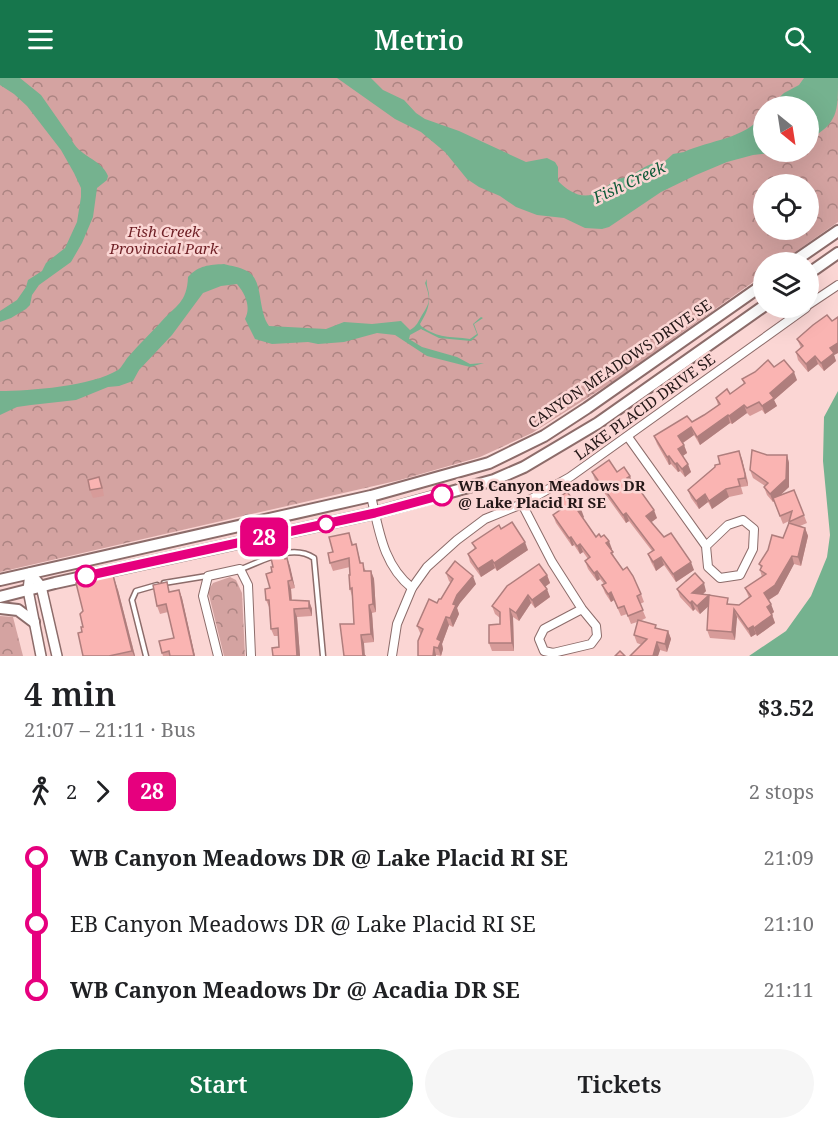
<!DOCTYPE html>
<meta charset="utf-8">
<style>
:root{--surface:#fff;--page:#f6f6f6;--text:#202124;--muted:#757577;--accent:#16764c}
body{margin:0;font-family:"Noto Serif",serif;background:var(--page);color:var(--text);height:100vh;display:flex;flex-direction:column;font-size:22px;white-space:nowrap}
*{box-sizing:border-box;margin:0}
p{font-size:20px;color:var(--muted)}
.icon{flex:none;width:33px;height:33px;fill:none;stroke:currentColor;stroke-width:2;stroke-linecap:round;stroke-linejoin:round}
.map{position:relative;height:578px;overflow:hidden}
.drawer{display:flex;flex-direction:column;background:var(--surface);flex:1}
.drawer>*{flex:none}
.badge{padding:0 12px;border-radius:9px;font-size:21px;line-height:39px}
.needle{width:39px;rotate:150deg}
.buttons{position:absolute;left:753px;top:18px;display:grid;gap:12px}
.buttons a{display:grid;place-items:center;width:66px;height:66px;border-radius:50%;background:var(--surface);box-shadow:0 6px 24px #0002;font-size:30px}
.map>.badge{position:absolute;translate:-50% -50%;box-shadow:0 0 0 3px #fff}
.legs{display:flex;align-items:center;gap:9px;height:66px;padding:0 24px;font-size:20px}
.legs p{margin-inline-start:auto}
.head{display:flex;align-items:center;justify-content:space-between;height:102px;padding:0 24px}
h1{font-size:33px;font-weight:600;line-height:45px}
.action{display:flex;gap:12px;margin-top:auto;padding:12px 24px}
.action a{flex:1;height:69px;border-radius:36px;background:var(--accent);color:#fff;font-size:24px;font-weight:600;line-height:69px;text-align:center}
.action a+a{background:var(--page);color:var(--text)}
ul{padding:0 24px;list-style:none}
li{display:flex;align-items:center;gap:21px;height:66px;font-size:22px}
li i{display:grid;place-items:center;width:9px;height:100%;margin:0 8px;background:currentColor}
li i::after{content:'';width:15px;height:15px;margin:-8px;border:4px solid;border-radius:50%;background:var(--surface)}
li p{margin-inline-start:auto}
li:first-child i{background:linear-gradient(#0000 50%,currentColor 0)}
li:last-child i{background:linear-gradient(currentColor 50%,#0000 0)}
header{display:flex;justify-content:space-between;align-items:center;height:78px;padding:0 24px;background:var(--accent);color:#fff;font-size:27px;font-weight:600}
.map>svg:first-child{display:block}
.park{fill:url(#park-crowns);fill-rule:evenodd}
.water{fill:#75b28f}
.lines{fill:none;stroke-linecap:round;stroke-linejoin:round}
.service-casing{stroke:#8c6c6a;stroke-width:7}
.minor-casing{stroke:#8c6c6a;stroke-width:10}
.tertiary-casing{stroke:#8c6c6a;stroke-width:12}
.secondary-casing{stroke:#8c6c6a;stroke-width:14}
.service{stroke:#fff;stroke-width:4}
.minor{stroke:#fff;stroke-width:8}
.tertiary{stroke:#fff;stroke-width:9}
.secondary{stroke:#fff;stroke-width:10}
.wall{fill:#d79b99}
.shaded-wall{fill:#af7e7d}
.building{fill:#fab4b2;stroke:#af7e7d;stroke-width:1.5}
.line-1-casing{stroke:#fff;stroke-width:14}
.line-1{stroke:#e6007e;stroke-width:9}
.stop-1-dot{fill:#fff;stroke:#e6007e;stroke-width:3}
.labels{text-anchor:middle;stroke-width:5;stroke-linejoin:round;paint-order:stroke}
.park-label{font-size:15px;font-style:italic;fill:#6f1f25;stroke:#fbd6d4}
.street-label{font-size:15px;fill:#241717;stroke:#fbd6d4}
.stop-label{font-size:15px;font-weight:bold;fill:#241717;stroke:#fbd6d4;text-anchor:start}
.water-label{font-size:16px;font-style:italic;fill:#125c3b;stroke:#fbd6d4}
</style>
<header><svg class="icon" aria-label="menu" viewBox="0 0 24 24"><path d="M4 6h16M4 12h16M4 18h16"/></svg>Metrio<svg class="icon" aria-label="search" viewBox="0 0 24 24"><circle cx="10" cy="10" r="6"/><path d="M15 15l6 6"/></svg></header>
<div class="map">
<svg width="838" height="578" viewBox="0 0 838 578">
<defs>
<pattern id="park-crowns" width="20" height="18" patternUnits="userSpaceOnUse" patternTransform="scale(1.5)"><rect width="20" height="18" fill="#d4a3a1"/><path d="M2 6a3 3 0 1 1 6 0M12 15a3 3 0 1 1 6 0" fill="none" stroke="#ac8482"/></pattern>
</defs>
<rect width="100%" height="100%" fill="#fbd6d4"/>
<g class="park">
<path d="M0,0h838v144l-57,40h-17l-1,13 -149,106 -82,52 -52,24 -80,23 -400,92zM764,28h44v46h-44zM764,106h44v46h-44z"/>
<polygon points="230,499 236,502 242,515 245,578 224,578 208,513 213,505"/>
<polygon points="0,538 13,539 23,578 0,578"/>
</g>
<g class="water">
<path d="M0,0h20l21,17 30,43c6,18 31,21 37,38l-1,4 -10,8 -4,29 -11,26 -11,19 -32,23 -7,10 -2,10 -4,4 -15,9 -11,4v-11l17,-11 9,-13 2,-7 14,-9 4,-8 19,-15 12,-26 4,-25v-9l-7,-15 -13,-23 -34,-44 -13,-12 -14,-9z"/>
<path d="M337,0h34l12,12 21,10 12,13 9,6 34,12 67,31 21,-4 8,4 3,5v14c12,12 26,20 42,10 6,-3 10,-8 16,-11 6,-3 13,-2 18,-6 10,-7 17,-12 30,-12l9,-8 11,-2c26,-12 61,-13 79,-37l1,37h14l-25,3 -26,7 -31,13 -35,17 -52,35 -7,2 -17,-1 -21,-10 -27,-3 -21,-8 -16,-11 -21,-9 -12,-8 -22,-27 -24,-20 -26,-13z"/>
<path d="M804,0h34c0,35 0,44 -29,62l-1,-34h-38l14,-13 15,-8z"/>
<path d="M224,186c7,2 16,3 23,7 17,9 10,38 22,55l57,3 18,-7 28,2 29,-3 9,9c7,-4 8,-8 12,-15 8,-13 9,-15 3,-32l2,-4c-1,6 1,9 2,15 1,13 -3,20 -9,30l1,2c18,13 28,10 49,13l7,-5 -4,-10 8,-7 2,1 -9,6 4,11 -7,6 -32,-3 -18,-9 -11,6 -1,4 13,8 35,10 13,7 14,-1 -14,4 -43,-11 -32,-21 -18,-2 -33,9 -26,2 -10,-2 -36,2 -17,-5 -10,-20c6,-12 1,-24 -8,-35l-16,2 -18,7 -31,42 -33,35 -6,11 -14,5 -11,1 -32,13 -45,5 -14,2 -17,8v-24c30,0 92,-5 118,-21 5,-4 7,-10 11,-14 10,-12 22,-23 32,-34 15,-17 26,-19 27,-45 11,-12 21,-12 36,-13z"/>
<polygon points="838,313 838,578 749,578 786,553 811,518 827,479 830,457 823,383 824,339"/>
</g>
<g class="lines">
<g class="service-casing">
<g id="service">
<path d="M241,491c22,-8 51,-26 73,-11l9,98"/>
<polyline points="164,505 207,498"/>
<polyline points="146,578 132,522 136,513 157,507"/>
</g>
</g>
<g class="minor-casing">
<g id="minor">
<polyline points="808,227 838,207"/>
<polyline points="628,359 706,468 708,489 720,500 740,497 753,471 754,451 743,442 728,447 706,468"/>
<path d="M371,418c8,34 12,69 41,92"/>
<polyline points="522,426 552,484 582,531 596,548 597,558 591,566 553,575 544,573 539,561 544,551 582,531"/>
<polyline points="218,578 203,518 208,498 240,491 248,507 251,578"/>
<polyline points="392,578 397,546 412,510 427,489 457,462 485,441 522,426 570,399 806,230"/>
</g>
</g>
<g class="tertiary-casing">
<g id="tertiary">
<polyline points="30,495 41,508 57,578"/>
<polyline points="30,495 28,512 41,578"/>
</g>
</g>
<g class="secondary-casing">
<g id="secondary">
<polyline points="793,184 838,153"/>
<polyline points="808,196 838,175"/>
<polyline points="0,502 371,418 489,385 544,358 587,330 764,206"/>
<polyline points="0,519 55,505 375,435 494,402 524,389 598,345 764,228"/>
<polyline points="0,530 18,532 34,544"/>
</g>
</g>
<use href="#service" class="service"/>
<use href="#minor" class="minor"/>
<use href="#tertiary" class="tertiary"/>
<use href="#secondary" class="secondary"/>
</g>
<g class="wall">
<polygon points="838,239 838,275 834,277 836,283 824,293 818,286 808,294 798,282 796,274 801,270 797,261 832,243"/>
<polygon points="774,289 797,302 774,322 777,328 765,336 762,332 750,338 747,335 732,346 730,345 700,367 694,357 683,365 687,375 683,378 691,394 685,399 680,393 678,394 671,386 669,387 657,366 654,358 692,344 704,337 718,327 716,320 730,316 744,306 742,301"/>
<polygon points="767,377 787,377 789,385 789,409 779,418 794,412 807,445 800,448 805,450 808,458 801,488 794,486 778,516 769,522 774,534 772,536 775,545 757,558 756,556 751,559 737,539 735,562 710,560 707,552 708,528 700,536 695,531 693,533 680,519 677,511 706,513 702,517 730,526 739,527 749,520 745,510 762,499 760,492 761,490 759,486 783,460 790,446 789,443 783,446 774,423 773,424 767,417 764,409 765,408 753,400 750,392"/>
<polygon points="742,381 748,404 748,408 741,409 743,416 729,419 712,431 708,424 699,431 691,420 688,412 715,389"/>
<polygon points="592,394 617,394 633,406 632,407 657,440 651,444 664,459 694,492 676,504 664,487 656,493 651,484 648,476 652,473 629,443 626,445 595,402"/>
<polygon points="102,407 104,418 93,420 90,412"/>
<polygon points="555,422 584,439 583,440 596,459 612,471 611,472 615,480 641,516 644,524 640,526 646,540 640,543 657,550 668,553 671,561 667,574 660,572 658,578 630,578 642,567 637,565 634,557 637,544 631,546 627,536 621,538 614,522 611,524 605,515 602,507 604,506 600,501 597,503 588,491 585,483 588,481 583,474 580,476 574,467 572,468 556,445 553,437 559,433"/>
<polygon points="501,451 528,472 497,493 495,490 481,499 470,484 468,476 475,471 472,465"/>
<polygon points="352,463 353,467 356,466 361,485 366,493 371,493 374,501 376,534 372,535 374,564 364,565 344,578 354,546 352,518 350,511 350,489 333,493 330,485 333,474"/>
<polygon points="287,480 295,510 291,511 292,522 309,523 312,531 312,538 297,539 300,578 273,578 279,569 278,558 274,558 271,551 269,529 266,522 270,510 273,489"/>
<polygon points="446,495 476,506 460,525 457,530 459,536 453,549 449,547 442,566 443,571 441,578 436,577 436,578 418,578 421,557 417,548 441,521 451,505 449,503"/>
<polygon points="547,497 550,505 545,509 550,519 535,530 531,525 519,543 513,539 514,573 492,573 489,565 500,546 500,540 495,536 492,528"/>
<polygon points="118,512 135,578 83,578 82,554"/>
<polygon points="179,512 182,520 195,578 163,578 162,575 174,560 168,534 160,536 157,528 170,514"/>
</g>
<g class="shaded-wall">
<polygon points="838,265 838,275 834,277 836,283 824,293 821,285 830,270"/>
<polygon points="815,278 818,286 808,294 806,286"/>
<polygon points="794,294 797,302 774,322 777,328 765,336 762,328 770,315"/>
<polygon points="744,327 747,335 732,346 729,338"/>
<polygon points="728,337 730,345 700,367 697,359"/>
<polygon points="691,349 694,357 681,366 678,358"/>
<polygon points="684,367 687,375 681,379 678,371"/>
<polygon points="739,373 742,381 748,408 745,400"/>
<polygon points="787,377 789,385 789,409 773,424 770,416"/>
<polygon points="669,378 671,386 669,387 667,379"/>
<polygon points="677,385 680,393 678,394 675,386"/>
<polygon points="688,386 691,394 685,399 682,391"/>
<polygon points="630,398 633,406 630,408 627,400"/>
<polygon points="726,411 729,419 712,431 709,423"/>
<polygon points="705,416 708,424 699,431 696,423"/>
<polygon points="581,431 584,439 581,441 578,433"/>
<polygon points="654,432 657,440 649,446 646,438"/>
<polygon points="626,435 629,443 626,445 623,437"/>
<polygon points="805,450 808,458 801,488 798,479"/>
<polygon points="571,459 574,467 572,468 569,460"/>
<polygon points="609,463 612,471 609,473 606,465"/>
<polygon points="525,464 528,472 497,493 494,485"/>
<polygon points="580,466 583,474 580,476 577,468"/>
<polygon points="792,478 794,486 778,516 767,523 764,515"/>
<polygon points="661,479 664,487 656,493 653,484"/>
<polygon points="287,480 290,488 295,510 292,502"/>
<polygon points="492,482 495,490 481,499 478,491"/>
<polygon points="691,484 694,492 676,504 673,496"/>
<polygon points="371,493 374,501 376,534 373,526"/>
<polygon points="597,493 600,501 597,503 594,495"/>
<polygon points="113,497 118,512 135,578 134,578 132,573"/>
<polygon points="547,497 550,505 543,510 540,502"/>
<polygon points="473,498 476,506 460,525 457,530 459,536 453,549 450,540 453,526 457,517"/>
<polygon points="288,503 291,511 292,530 290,522"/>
<polygon points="704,505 706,513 695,524 692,515"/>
<polygon points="547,511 550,519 535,530 532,522"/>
<polygon points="179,512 182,520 195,578 194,578"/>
<polygon points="611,514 614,522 611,524 608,516"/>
<polygon points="528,517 531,525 519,543 516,535"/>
<polygon points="709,517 712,525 700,536 697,528"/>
<polygon points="309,523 312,531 312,538 309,530"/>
<polygon points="692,523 695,531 693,533 690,525"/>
<polygon points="771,526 774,534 770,537 767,529"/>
<polygon points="369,527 372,535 374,564 371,556"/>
<polygon points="294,531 297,539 300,578 297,578"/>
<polygon points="510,531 513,539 514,573 512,565"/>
<polygon points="734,531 737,539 735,562 732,554"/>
<polygon points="772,537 775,545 757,558 754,550"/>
<polygon points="446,539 449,547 442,566 443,571 441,578 438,570 437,561"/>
<polygon points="753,548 756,556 751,559 748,551"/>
<polygon points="668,553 671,561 667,574 665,566"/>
<polygon points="361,557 364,565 365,578 363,578"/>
<polygon points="657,564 660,572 658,578 653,578"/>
<polygon points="434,569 436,577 436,578 433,578"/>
</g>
<g class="building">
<polygon points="827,237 832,243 838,239 838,265 830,270 834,275 821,285 815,278 806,286 796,274 803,268 797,261 813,247"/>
<polygon points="768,282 774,289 784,282 794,294 770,315 774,320 762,328 759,324 747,330 744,327 729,338 728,337 697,359 691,349 678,358 684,367 678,371 688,386 682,391 677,385 675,386 669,378 667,379 654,358 687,338 692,344 704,337 720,326 716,320 727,311 730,316 745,305 742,301 755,294"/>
<polygon points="752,372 767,377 787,377 786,401 770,416 764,409 768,405 750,392"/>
<polygon points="739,373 745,396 745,400 738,401 740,408 726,411 709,423 705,416 696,423 688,412 715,389 715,387 720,386 718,378"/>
<polygon points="609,382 617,394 624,389 630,398 627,400 636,413 639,411 654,432 646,438 664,459 671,455 691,484 673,496 661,479 653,484 648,476 654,472 626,435 623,437 592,394"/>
<polygon points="99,399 102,410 90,412 88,402"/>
<polygon points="794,412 804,437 789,444 792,433 780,438 773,420"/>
<polygon points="567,414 581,431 578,433 596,459 599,456 601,459 604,457 609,463 606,465 613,474 611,475 623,492 627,489 633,498 641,516 637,518 643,532 628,538 624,528 618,530 611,514 608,516 602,507 606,505 597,493 594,495 585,483 590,479 580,466 577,468 571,459 569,460 553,437 560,432 559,430 560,429 555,422"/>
<polygon points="512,444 525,464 494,485 492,482 478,491 468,476 476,470 472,465 499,447 501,451"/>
<polygon points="789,445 805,450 798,479 792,478 775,507 764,515 771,526 767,529 772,537 754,550 753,548 748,551 734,531 732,554 707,552 709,517 728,520 727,526 739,527 751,518 745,510 766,496 760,492 762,488 759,486 768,472 772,457 783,460"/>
<polygon points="349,455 352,467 356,466 360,485 363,485 364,493 371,493 373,526 369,527 371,556 361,557 363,578 366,578 344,578 340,546 354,546 352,510 350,511 349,497 350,497 349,480 330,485 328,475 333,474 329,459"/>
<polygon points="284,477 285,481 287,480 292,502 288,503 290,522 309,523 309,530 294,531 297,578 273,578 272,570 279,569 278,550 271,551 269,522 266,522 265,511 270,510 266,496 272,494 271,489 273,489 271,480"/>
<polygon points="455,483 473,498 457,517 453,526 456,527 450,540 446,539 437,561 441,563 438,570 434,569 433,578 418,578 418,563 423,551 417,548 429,521 437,525 439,521 441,521 453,501 446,495"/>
<polygon points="539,486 547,497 540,502 547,511 532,522 528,517 516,535 510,531 512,565 489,565 489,547 500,546 500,534 492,528 507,508"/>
<polygon points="695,495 704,505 692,515 709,517 697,528 692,523 690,525 677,511"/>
<polygon points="113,497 132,573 109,578 83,578 78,555 82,554 81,549 83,549 80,536 83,533 76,505"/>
<polygon points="167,504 169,514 179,512 194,578 170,578 169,573 162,575 159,563 174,560 166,526 157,528 153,507"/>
<polygon points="638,542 656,547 655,550 668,553 665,566 657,564 653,578 630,578 647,561 634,557"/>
<polygon points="620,573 625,578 615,578"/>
</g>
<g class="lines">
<g class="line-1-casing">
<polyline id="line-1" points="86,498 375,435 442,417"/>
</g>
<use href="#line-1" class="line-1"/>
</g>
<g class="stop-1-dot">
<circle cx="442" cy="417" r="10"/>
<circle cx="326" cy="446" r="8"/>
<circle cx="86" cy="498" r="10"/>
</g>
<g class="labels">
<g class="park-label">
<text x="164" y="159">Fish Creek<tspan x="164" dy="17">Provincial Park</tspan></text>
</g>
<g class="street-label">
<text transform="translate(620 286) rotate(-34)" y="5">CANYON MEADOWS DRIVE SE</text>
<text transform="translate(645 329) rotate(-36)" y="5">LAKE PLACID DRIVE SE</text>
</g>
<g class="stop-label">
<text x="458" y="413">WB Canyon Meadows DR<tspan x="458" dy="17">@ Lake Placid RI SE</tspan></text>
</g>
<g class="water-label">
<text transform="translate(629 104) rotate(-25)" y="6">Fish Creek</text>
</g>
</g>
</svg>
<div class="buttons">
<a><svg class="needle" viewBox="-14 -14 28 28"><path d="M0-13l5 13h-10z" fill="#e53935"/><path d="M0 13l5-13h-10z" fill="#757577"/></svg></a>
<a><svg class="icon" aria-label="locate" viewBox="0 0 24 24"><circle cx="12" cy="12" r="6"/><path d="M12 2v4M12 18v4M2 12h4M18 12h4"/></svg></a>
<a><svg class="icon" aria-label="layers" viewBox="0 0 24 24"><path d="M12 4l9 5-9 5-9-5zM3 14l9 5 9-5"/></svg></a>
</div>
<b class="badge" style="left:264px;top:459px;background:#e6007e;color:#fff">28</b>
</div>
<section class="drawer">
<div class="head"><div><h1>4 min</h1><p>21:07 – 21:11 · Bus</p></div><b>$3.52</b></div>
<div class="legs"><svg class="icon" aria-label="walk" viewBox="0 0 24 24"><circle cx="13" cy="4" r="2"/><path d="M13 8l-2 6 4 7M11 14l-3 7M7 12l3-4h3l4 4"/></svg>2<svg class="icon" aria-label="forward" viewBox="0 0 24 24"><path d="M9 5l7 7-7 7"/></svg><b class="badge" style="background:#e6007e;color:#fff">28</b><p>2 stops</p></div>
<ul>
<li><i style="color:#e6007e"></i><b>WB Canyon Meadows DR @ Lake Placid RI SE</b><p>21:09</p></li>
<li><i style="color:#e6007e"></i><span>EB Canyon Meadows DR @ Lake Placid RI SE</span><p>21:10</p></li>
<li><i style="color:#e6007e"></i><b>WB Canyon Meadows Dr @ Acadia DR SE</b><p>21:11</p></li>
</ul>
<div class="action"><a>Start</a><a>Tickets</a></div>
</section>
